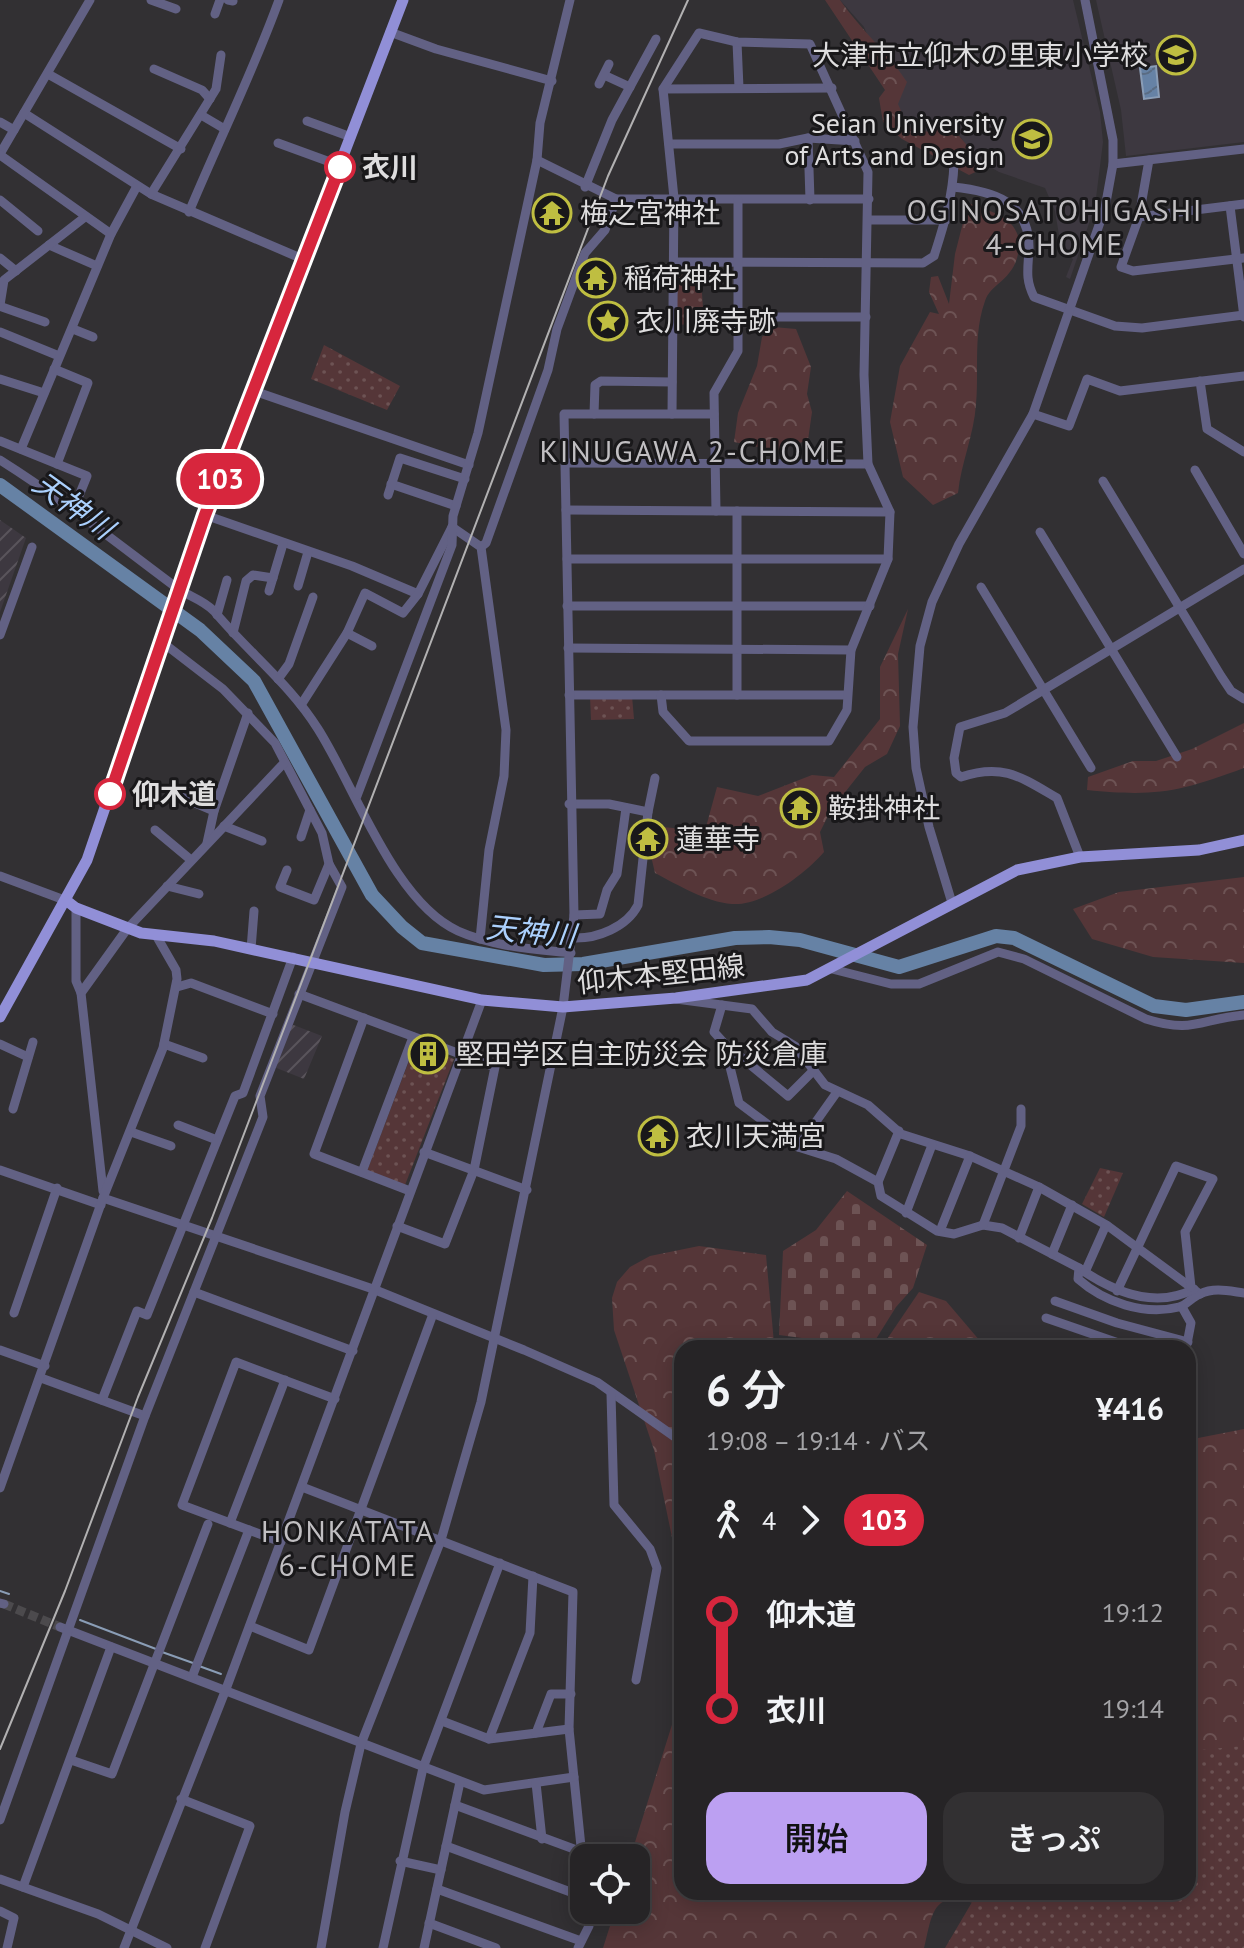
<!DOCTYPE html>
<html lang="ja">
<meta charset="utf-8">
<style>
:root{--surface:#262426;--page:#323032;--text:#f1f3f6;--muted:#a4a4a7;--line:#424143;--accent:#bca0f2}
body{margin:0;font-family:"PT Sans","Noto Sans JP",sans-serif;background:var(--page);color:var(--text);height:100vh;display:flex;flex-direction:column;font-size:30px;white-space:nowrap}
*{box-sizing:border-box;margin:0}
p{font-size:26px;color:var(--muted)}
.icon{flex:none;width:44px;height:44px;fill:none;stroke:currentColor;stroke-width:2;stroke-linecap:round;stroke-linejoin:round}
.map{position:relative;flex:1;overflow:hidden}
.sheet{position:absolute;left:674px;top:1340px;width:522px;height:560px;display:flex;flex-direction:column;background:var(--surface);border-radius:24px;box-shadow:0 4px 20px #0003,0 0 0 2px var(--line)}
.sheet>*{flex:none}
.badge{padding:0 16px;border-radius:26px;font-size:28px;line-height:52px}
.fabs{position:absolute;left:570px;top:1844px;display:grid;gap:16px}
.fabs a{display:grid;place-items:center;width:80px;height:80px;border-radius:16px;background:var(--surface);box-shadow:0 4px 20px #0003,0 0 0 2px var(--line);font-size:40px}
.map>.badge{position:absolute;translate:-50% -50%;box-shadow:0 0 0 4px #fff}
.legs{display:flex;align-items:center;gap:12px;height:88px;padding:0 32px;font-size:26px}
.legs p{margin-inline-start:auto}
.head{display:flex;align-items:center;justify-content:space-between;height:136px;padding:0 32px}
h1{font-size:44px;font-weight:600;line-height:60px}
.button{display:flex;gap:16px;margin-top:auto;padding:16px 32px}
.button a{flex:1;height:92px;border-radius:24px;background:var(--accent);color:#111;font-size:32px;font-weight:600;line-height:92px;text-align:center}
.button a+a{background:var(--page);color:var(--text)}
ul{padding:0 32px;list-style:none}
li{display:flex;align-items:center;gap:28px;height:96px;font-size:30px}
li i{display:grid;place-items:center;width:12px;height:100%;margin:0 10px;background:currentColor}
li i::after{content:'';width:20px;height:20px;margin:-10px;border:6px solid;border-radius:50%;background:var(--surface)}
li p{margin-inline-start:auto}
li:first-child i{background:linear-gradient(#0000 50%,currentColor 0)}
li:last-child i{background:linear-gradient(currentColor 50%,#0000 0)}
.map>svg:first-child{display:block}
.built{fill:#3d3840}
.industrial{fill:url(#industrial-furrows)}
.forest{fill:url(#forest-crowns)}
.cemetery{fill:url(#cemetery-stones)}
.park{fill:url(#park-dots)}
.water{fill:url(#water-waves);stroke:#8a9db6;stroke-width:2}
.lines{fill:none;stroke-linecap:round;stroke-linejoin:round}
.stream{stroke:#8a9db6;stroke-width:2}
.river{stroke:#6682a5;stroke-width:14}
.minor-tunnel{stroke:#4c4a4d;stroke-width:9;stroke-dasharray:9 4.5;stroke-linecap:butt}
.minor{stroke:#626184;stroke-width:9}
.major{stroke:#918fd7;stroke-width:11}
.rail{stroke:#b2b1b2;stroke-width:2}
.line-1-casing{stroke:#fff;stroke-width:18}
.line-1{stroke:#d7263d;stroke-width:12}
.stop-1-dot{fill:#fff;stroke:#d7263d;stroke-width:4}
.labels{text-anchor:middle;stroke-width:6;stroke-linejoin:round;paint-order:stroke}
.poi-label{font-size:28px;fill:#deddde;stroke:#19181a;text-anchor:start}
.stop-label{font-size:28px;font-weight:bold;fill:#deddde;stroke:#19181a;text-anchor:start}
.street-label{font-size:28px;fill:#deddde;stroke:#19181a}
.neighbourhood-label{font-size:30px;letter-spacing:2px;fill:#c1bfc2;stroke:#19181a}
.water-label{font-size:30px;font-style:italic;fill:#abd0fd;stroke:#19181a}
</style>
<div class="map">
<svg width="1244" height="1948" viewBox="0 0 1244 1948">
<defs>
<pattern id="industrial-furrows" width="10" height="10" patternUnits="userSpaceOnUse" patternTransform="scale(2)"><rect width="10" height="10" fill="#3d3840"/><path d="M-1 1l2-2M0 10L10 0M9 11l2-2" fill="none" stroke="#59545b"/></pattern>
<pattern id="forest-crowns" width="20" height="18" patternUnits="userSpaceOnUse" patternTransform="scale(2)"><rect width="20" height="18" fill="#553638"/><path d="M2 6a3 3 0 1 1 6 0M12 15a3 3 0 1 1 6 0" fill="none" stroke="#6d5354"/></pattern>
<pattern id="cemetery-stones" width="16" height="16" patternUnits="userSpaceOnUse" patternTransform="scale(2)"><rect width="16" height="16" fill="#553638"/><path d="M2 7V4a2 2 0 0 1 4 0v3zM10 15v-3a2 2 0 0 1 4 0v3z" fill="#6d5354"/></pattern>
<pattern id="park-dots" width="8" height="8" patternUnits="userSpaceOnUse" patternTransform="scale(2)"><rect width="8" height="8" fill="#553638"/><path d="M2 2h.1M6 6h.1" fill="none" stroke="#6d5354" stroke-width="1.8" stroke-linecap="round"/></pattern>
<pattern id="water-waves" width="16" height="10" patternUnits="userSpaceOnUse" patternTransform="scale(2)"><rect width="16" height="10" fill="#6682a5"/><path d="M0 5q4-4 8 0t8 0" fill="none" stroke="#5a6c83"/></pattern>
</defs>
<rect width="100%" height="100%" fill="#323033"/>
<g class="built">
<polygon points="840,0 1073,0 1100,112 1103,142 1095,206 1070,279 1066,277 1073,259 1062,252 1064,240 1059,235 1055,211 1045,188 999,172 975,158 951,123 933,136 905,128 864,27"/>
<polygon points="1096,0 1244,0 1244,142 1126,156 1121,110"/>
</g>
<g class="industrial">
<polygon points="0,520 26,538 0,612"/>
<polygon points="291,1024 322,1036 304,1079 274,1067"/>
</g>
<g class="forest">
<path d="M825,0h15c21,30 47,52 67,82l-9,22 10,23 21,5 12,-9c20,9 30,28 41,46l-13,6 -67,-36 -19,-17 -4,-24 6,-8z"/>
<path d="M968,203c21,8 52,14 51,43 -2,34 -28,36 -34,55 -12,33 -6,69 -9,103 -2,31 -15,59 -18,89l-25,12 -30,-28 -13,-55 10,-56 30,-54 9,2 -10,-22 2,-15 7,-1 11,28 6,-50z"/>
<polygon points="773,327 796,329 811,367 807,394 812,412 808,440 777,451 734,442 738,413 757,366 762,337"/>
<path d="M908,609l-10,45 2,72 -13,28 -22,13 -34,43 -11,22 4,20c-19,22 -61,54 -92,52 -26,-2 -54,-19 -77,-31l-7,-30 4,-17 42,4 12,-3 11,-40 41,9 54,-21 22,2 46,-58v-52z"/>
<path d="M1244,723v45c-65,24 -88,29 -157,22l1,-13 45,-16h23l36,-12z"/>
<polygon points="1244,877 1244,963 1153,957 1092,939 1073,909 1119,892"/>
<polygon points="699,1246 766,1255 774,1343 808,1348 682,1348 682,1586 654,1450 614,1330 612,1298 617,1282 630,1267 650,1256"/>
<polygon points="919,1292 946,1301 986,1348 881,1348"/>
<polygon points="1244,1429 1244,1807 1188,1822 1188,1440"/>
<path d="M682,1693v199h356l-33,28c-17,-9 -55,-36 -70,-10 -6,10 -8,27 -11,38h-321l12,-38h21v-52h-6z"/>
</g>
<polygon class="cemetery" points="847,1191 927,1245 913,1288 896,1307 871,1347 779,1335 783,1251 816,1230"/>
<g class="park">
<polygon points="700,265 703,308 692,310 691,324 676,325 678,266"/>
<polygon points="324,345 400,386 387,410 311,379"/>
<polygon points="590,696 632,696 634,719 591,720"/>
<polygon points="415,1045 454,1059 405,1185 367,1171"/>
<polygon points="1100,1168 1123,1173 1104,1217 1082,1204"/>
<polygon points="1244,1746 1244,1948 945,1948 978,1892 1188,1892 1188,1751"/>
</g>
<polygon class="water" points="1156,66 1159,97 1144,99 1140,68"/>
<g class="lines">
<g class="stream">
<polyline points="0,1591 9,1594"/>
<polyline points="80,1620 156,1649"/>
<polyline points="162,1652 193,1663"/>
<polyline points="199,1666 221,1674"/>
</g>
<polyline class="river" points="0,485 200,630 254,681 372,895 402,927 422,943 544,965 583,964 735,938 769,937 800,940 899,967 996,936 1014,938 1154,1006 1186,1010 1244,1002"/>
<polyline class="minor-tunnel" points="4,1604 60,1627"/>
<g class="minor">
<polyline points="151,0 176,9"/>
<polyline points="228,0 233,1"/>
<polyline points="215,14 220,0"/>
<polyline points="390,32 436,49 552,81"/>
<polyline points="737,42 739,88"/>
<polyline points="154,69 202,90 210,99"/>
<polyline points="48,74 181,149"/>
<polyline points="604,75 630,87"/>
<polyline points="599,84 609,64"/>
<polyline points="663,89 832,88"/>
<polyline points="24,113 151,194 305,260"/>
<polyline points="201,115 223,128"/>
<polyline points="307,121 351,137"/>
<polyline points="0,122 14,130"/>
<polyline points="808,138 810,200"/>
<polyline points="278,143 341,166"/>
<polyline points="669,144 779,144 808,138 855,141"/>
<polyline points="0,154 90,0"/>
<polyline points="0,155 111,234"/>
<polyline points="537,160 616,199 869,199"/>
<polyline points="1149,160 1139,217 1121,267 1133,271 1244,258"/>
<polyline points="1113,164 1244,149"/>
<polyline points="585,187 612,120 656,39"/>
<path d="M953,187c39,4 77,14 76,62 -1,20 -4,30 5,48l81,29 27,2 102,-13"/>
<polyline points="151,194 216,89 221,55"/>
<polyline points="0,200 38,231"/>
<polyline points="1230,206 1244,317"/>
<path d="M189,212c30,-72 64,-140 90,-212"/>
<polyline points="1139,217 1244,204"/>
<polyline points="869,220 946,220"/>
<polyline points="49,245 97,266"/>
<polyline points="0,258 16,271"/>
<path d="M674,262l249,1 11,-7c10,-31 19,-60 20,-93"/>
<polyline points="0,305 4,280 85,217"/>
<polyline points="2,307 45,322"/>
<polyline points="739,317 866,317"/>
<polyline points="73,329 93,337"/>
<polyline points="0,332 59,356"/>
<polyline points="54,369 88,383 57,464"/>
<polyline points="0,379 44,393"/>
<polyline points="1200,381 1207,429 1244,452"/>
<polyline points="254,391 469,465"/>
<polyline points="594,414 595,385 601,381 672,382"/>
<polyline points="1033,414 1069,426 1087,379 1120,391 1244,376"/>
<polyline points="0,441 87,476 74,508"/>
<polyline points="21,449 111,234 137,186"/>
<path d="M0,460c62,39 118,84 177,128 13,9 25,11 37,23 33,40 76,73 104,118 37,58 76,173 140,202 36,16 75,18 113,22"/>
<polyline points="565,463 868,464"/>
<polyline points="1195,470 1244,554"/>
<polyline points="1103,481 1221,676 1231,691 1244,699"/>
<polyline points="391,484 456,506"/>
<polyline points="388,495 400,458 465,479"/>
<polyline points="566,510 890,512"/>
<polyline points="716,511 714,393 738,351 738,200"/>
<polyline points="737,511 737,695"/>
<polyline points="205,515 352,566 418,594"/>
<polyline points="452,527 481,547 506,730 504,776 489,850 480,939"/>
<polyline points="1040,532 1177,757"/>
<polyline points="481,547 486,543 548,370 557,329 585,253 605,230 616,199"/>
<polyline points="567,559 888,559"/>
<polyline points="298,586 308,552"/>
<polyline points="981,587 1091,768"/>
<polyline points="269,591 283,544"/>
<polyline points="567,606 870,606"/>
<polyline points="217,615 227,580"/>
<polyline points="233,633 246,581 253,575 273,578"/>
<polyline points="347,633 372,646"/>
<polyline points="0,635 32,547"/>
<polyline points="162,642 223,689 275,743 322,833 329,864 314,900 280,887 287,870"/>
<polyline points="568,648 851,650"/>
<polyline points="278,679 289,664 313,597"/>
<polyline points="569,695 845,695"/>
<polyline points="661,695 663,712 689,741 829,741 847,710 851,650 888,559 890,512 868,464 864,375 868,172 810,44 737,42 699,33 663,89 674,198 672,414"/>
<polyline points="301,705 347,633 365,593 403,613 418,594 452,527"/>
<polyline points="357,796 452,545 453,516 478,433 537,160 540,123 570,0"/>
<polyline points="181,797 214,811"/>
<path d="M569,804h40l39,8 -10,93c-11,22 -41,34 -65,33"/>
<polyline points="648,812 655,778"/>
<polyline points="224,826 262,841"/>
<polyline points="155,830 191,860"/>
<polyline points="301,837 310,810"/>
<polyline points="207,843 214,811 248,713"/>
<path d="M1080,857l-23,-59c-36,-21 -54,-35 -96,-21l-5,-4 -2,-15 6,-31 45,-14 239,-144"/>
<polyline points="0,876 67,901"/>
<polyline points="167,886 199,894"/>
<polyline points="952,903 929,827 916,768 913,727 920,646 932,602 959,544 1033,414 1105,208 1113,164 1113,140 1085,0"/>
<polyline points="76,908 76,981 81,993"/>
<polyline points="574,915 600,914 607,890 617,874 626,808"/>
<polyline points="251,949 254,911"/>
<path d="M832,969l59,15h28l79,-32 26,7 122,60c47,15 54,0 98,-4"/>
<polyline points="177,987 191,983 273,1014"/>
<polyline points="299,994 495,1067 474,1170 445,1244 397,1226"/>
<polyline points="676,999 752,1009 772,1032 795,1046 825,1085 868,1105 901,1134 970,1156 1039,1187 1108,1226 1200,1294"/>
<polyline points="722,1005 714,1032 724,1043 739,1103 798,1147 837,1092"/>
<polyline points="364,1018 314,1154 410,1191"/>
<polyline points="724,1043 788,1096 814,1070"/>
<polyline points="0,1044 28,1057"/>
<polyline points="164,1044 203,1058"/>
<polyline points="13,1109 33,1042"/>
<polyline points="178,1125 217,1140"/>
<polyline points="131,1132 171,1146"/>
<path d="M798,1147l38,12 42,23 3,14 56,35 17,3 29,-9 19,3 77,40 -1,11c26,23 66,37 101,28 8,-2 13,-10 21,-13 14,-7 29,-3 44,-1"/>
<polyline points="424,1152 527,1190"/>
<polyline points="0,1170 101,1205"/>
<polyline points="362,1172 413,1037"/>
<polyline points="878,1182 899,1131"/>
<polyline points="103,1191 81,993 127,929 284,763"/>
<polyline points="103,1198 373,1289 524,1350 597,1382 682,1442"/>
<polyline points="906,1213 932,1145"/>
<polyline points="983,1225 1021,1126 1021,1109"/>
<polyline points="940,1231 970,1156"/>
<polyline points="1019,1238 1039,1187"/>
<polyline points="1052,1254 1072,1205"/>
<path d="M1079,1268c33,23 75,42 115,21"/>
<polyline points="1085,1272 1106,1225"/>
<polyline points="1117,1291 1176,1166 1213,1179 1185,1232 1191,1287"/>
<polyline points="194,1292 353,1351"/>
<polyline points="1055,1301 1117,1323 1188,1342"/>
<polyline points="1182,1307 1191,1323 1187,1344"/>
<polyline points="14,1313 57,1188"/>
<polyline points="1046,1318 1133,1348"/>
<polyline points="0,1350 45,1366"/>
<polyline points="41,1378 145,1416"/>
<polyline points="611,1394 614,1505 650,1549 657,1568 636,1680"/>
<polyline points="102,1400 137,1311 147,1315 235,1096 243,1093 293,957"/>
<polyline points="302,1487 573,1592 569,1729 584,1876"/>
<polyline points="0,1488 103,1198 163,1048 177,979 176,970 157,937"/>
<polyline points="230,1523 285,1380"/>
<polyline points="281,1542 182,1505 236,1362 335,1399"/>
<polyline points="0,1603 4,1604"/>
<polyline points="250,1626 309,1650 433,1314"/>
<polyline points="60,1627 484,1790 574,1777"/>
<polyline points="192,1677 249,1530"/>
<polyline points="442,1721 489,1739 569,1729"/>
<polyline points="536,1733 551,1694 571,1694"/>
<polyline points="489,1739 530,1633 533,1576"/>
<polyline points="71,1760 112,1774 208,1524"/>
<polyline points="536,1783 542,1839"/>
<polyline points="181,1799 250,1826 205,1948"/>
<polyline points="455,1805 582,1852"/>
<polyline points="0,1820 145,1416 263,1117 260,1096 342,887 329,864"/>
<polyline points="446,1846 584,1897"/>
<polyline points="400,1861 441,1870"/>
<polyline points="0,1879 98,1914 167,1948"/>
<polyline points="23,1887 111,1647"/>
<polyline points="437,1889 581,1941"/>
<polyline points="0,1911 14,1918 7,1948"/>
<polyline points="429,1923 496,1948"/>
<polyline points="124,1948 226,1689 482,1000"/>
<polyline points="321,1948 345,1812 361,1744 441,1540 481,1402 563,1007 574,915 564,414 714,414"/>
<polyline points="383,1948 423,1768 500,1563"/>
<polyline points="424,1948 460,1782"/>
<polyline points="578,1948 589,1926 587,1910"/>
</g>
<g class="major">
<polyline points="67,901 76,908 141,933 214,941 482,1000 563,1007 676,998 807,980 1017,870 1080,857 1199,850 1244,840"/>
<polyline points="0,1017 87,860 205,515 403,0"/>
</g>
<polyline class="rail" points="0,1749 65,1591 138,1397 212,1218 608,176 688,0"/>
</g>
<g class="lines">
<g class="line-1-casing">
<polyline id="line-1" points="110,794 205,515 340,167"/>
</g>
<use href="#line-1" class="line-1"/>
</g>
<defs>
<g id="school-ring" transform="scale(2)"><circle r="9.5" fill="#19181a" stroke="#bfbe41" stroke-width="1.5"/><path d="M0-5L7-2L0 1L-7-2ZM-4 1L0 2.5L4 1V4Q0 6-4 4Z" fill="#bfbe41"/></g>
<g id="university-ring" transform="scale(2)"><circle r="9.5" fill="#19181a" stroke="#bfbe41" stroke-width="1.5"/><path d="M0-5L7-2L0 1L-7-2ZM-4 1L0 2.5L4 1V4Q0 6-4 4Z" fill="#bfbe41"/></g>
<g id="temple-ring" transform="scale(2)"><circle r="9.5" fill="#19181a" stroke="#bfbe41" stroke-width="1.5"/><path d="M0-6L5-2H3V0L6.5 2.5H4V6H1.5V3h-3V6H-4V2.5H-6.5L-3 0V-2H-5Z" fill="#bfbe41"/></g>
<g id="sight-ring" transform="scale(2)"><circle r="9.5" fill="#19181a" stroke="#bfbe41" stroke-width="1.5"/><path d="M0-6L1.8-2.2L6-1.7L2.9 1.2L3.7 5.4L0 3.3L-3.7 5.4L-2.9 1.2L-6-1.7L-1.8-2.2Z" fill="#bfbe41"/></g>
<g id="building-ring" transform="scale(2)"><circle r="9.5" fill="#19181a" stroke="#bfbe41" stroke-width="1.5"/><path d="M-4-6H4V6H1V3H-1V6H-4ZM-2.5-4.3h1.7v1.8h-1.7ZM.8-4.3h1.7v1.8H.8ZM-2.5-1h1.7V.8h-1.7ZM.8-1h1.7V.8H.8Z" fill="#bfbe41"/></g>
</defs>
<g fill-rule="evenodd">
<use href="#school-ring" x="1176" y="55"/>
<use href="#university-ring" x="1032" y="139"/>
<use href="#temple-ring" x="552" y="213"/>
<use href="#temple-ring" x="596" y="278"/>
<use href="#sight-ring" x="608" y="321"/>
<use href="#temple-ring" x="800" y="808"/>
<use href="#temple-ring" x="648" y="839"/>
<use href="#building-ring" x="428" y="1054"/>
<use href="#temple-ring" x="658" y="1136"/>
</g>
<g class="stop-1-dot">
<circle cx="340" cy="167" r="14"/>
<circle cx="110" cy="794" r="14"/>
</g>
<g class="labels">
<g class="poi-label">
<text x="1148" y="65" text-anchor="end">大津市立仰木の里東小学校</text>
<text x="1004" y="133" text-anchor="end">Seian University<tspan x="1004" dy="32">of Arts and Design</tspan></text>
<text x="580" y="223">梅之宮神社</text>
<text x="624" y="288">稲荷神社</text>
<text x="636" y="331">衣川廃寺跡</text>
<text x="828" y="818">鞍掛神社</text>
<text x="676" y="849">蓮華寺</text>
<text x="456" y="1064">堅田学区自主防災会 防災倉庫</text>
<text x="686" y="1146">衣川天満宮</text>
</g>
<g class="stop-label">
<text x="362" y="177">衣川</text>
<text x="132" y="804">仰木道</text>
</g>
<g class="street-label">
<text transform="translate(661 974) rotate(-6)" y="10">仰木本堅田線</text>
</g>
<g class="neighbourhood-label">
<text x="1055" y="221">OGINOSATOHIGASHI<tspan x="1055" dy="34">4-CHOME</tspan></text>
<text x="693" y="462">KINUGAWA 2-CHOME</text>
<text x="348" y="1542">HONKATATA<tspan x="348" dy="34">6-CHOME</tspan></text>
</g>
<g class="water-label">
<text transform="translate(73 506) rotate(36)" y="10">天神川</text>
<text transform="translate(531 932) rotate(6)" y="10">天神川</text>
</g>
</g>
</svg>
<div class="fabs">
<a><svg class="icon" aria-label="locate" viewBox="0 0 24 24"><circle cx="12" cy="12" r="6"/><path d="M12 2v4M12 18v4M2 12h4M18 12h4"/></svg></a>
</div>
<b class="badge" style="left:220px;top:479px;background:#d7263d;color:#fff">103</b>
<section class="sheet">
<div class="head"><div><h1>6 分</h1><p>19:08 – 19:14 · バス</p></div><b>¥416</b></div>
<div class="legs"><svg class="icon" aria-label="walk" viewBox="0 0 24 24"><circle cx="13" cy="4" r="2"/><path d="M13 8l-2 6 4 7M11 14l-3 7M7 12l3-4h3l4 4"/></svg>4<svg class="icon" aria-label="forward" viewBox="0 0 24 24"><path d="M9 5l7 7-7 7"/></svg><b class="badge" style="background:#d7263d;color:#fff">103</b></div>
<ul>
<li><i style="color:#d7263d"></i><b>仰木道</b><p>19:12</p></li>
<li><i style="color:#d7263d"></i><b>衣川</b><p>19:14</p></li>
</ul>
<div class="button"><a>開始</a><a>きっぷ</a></div>
</section>
</div>
